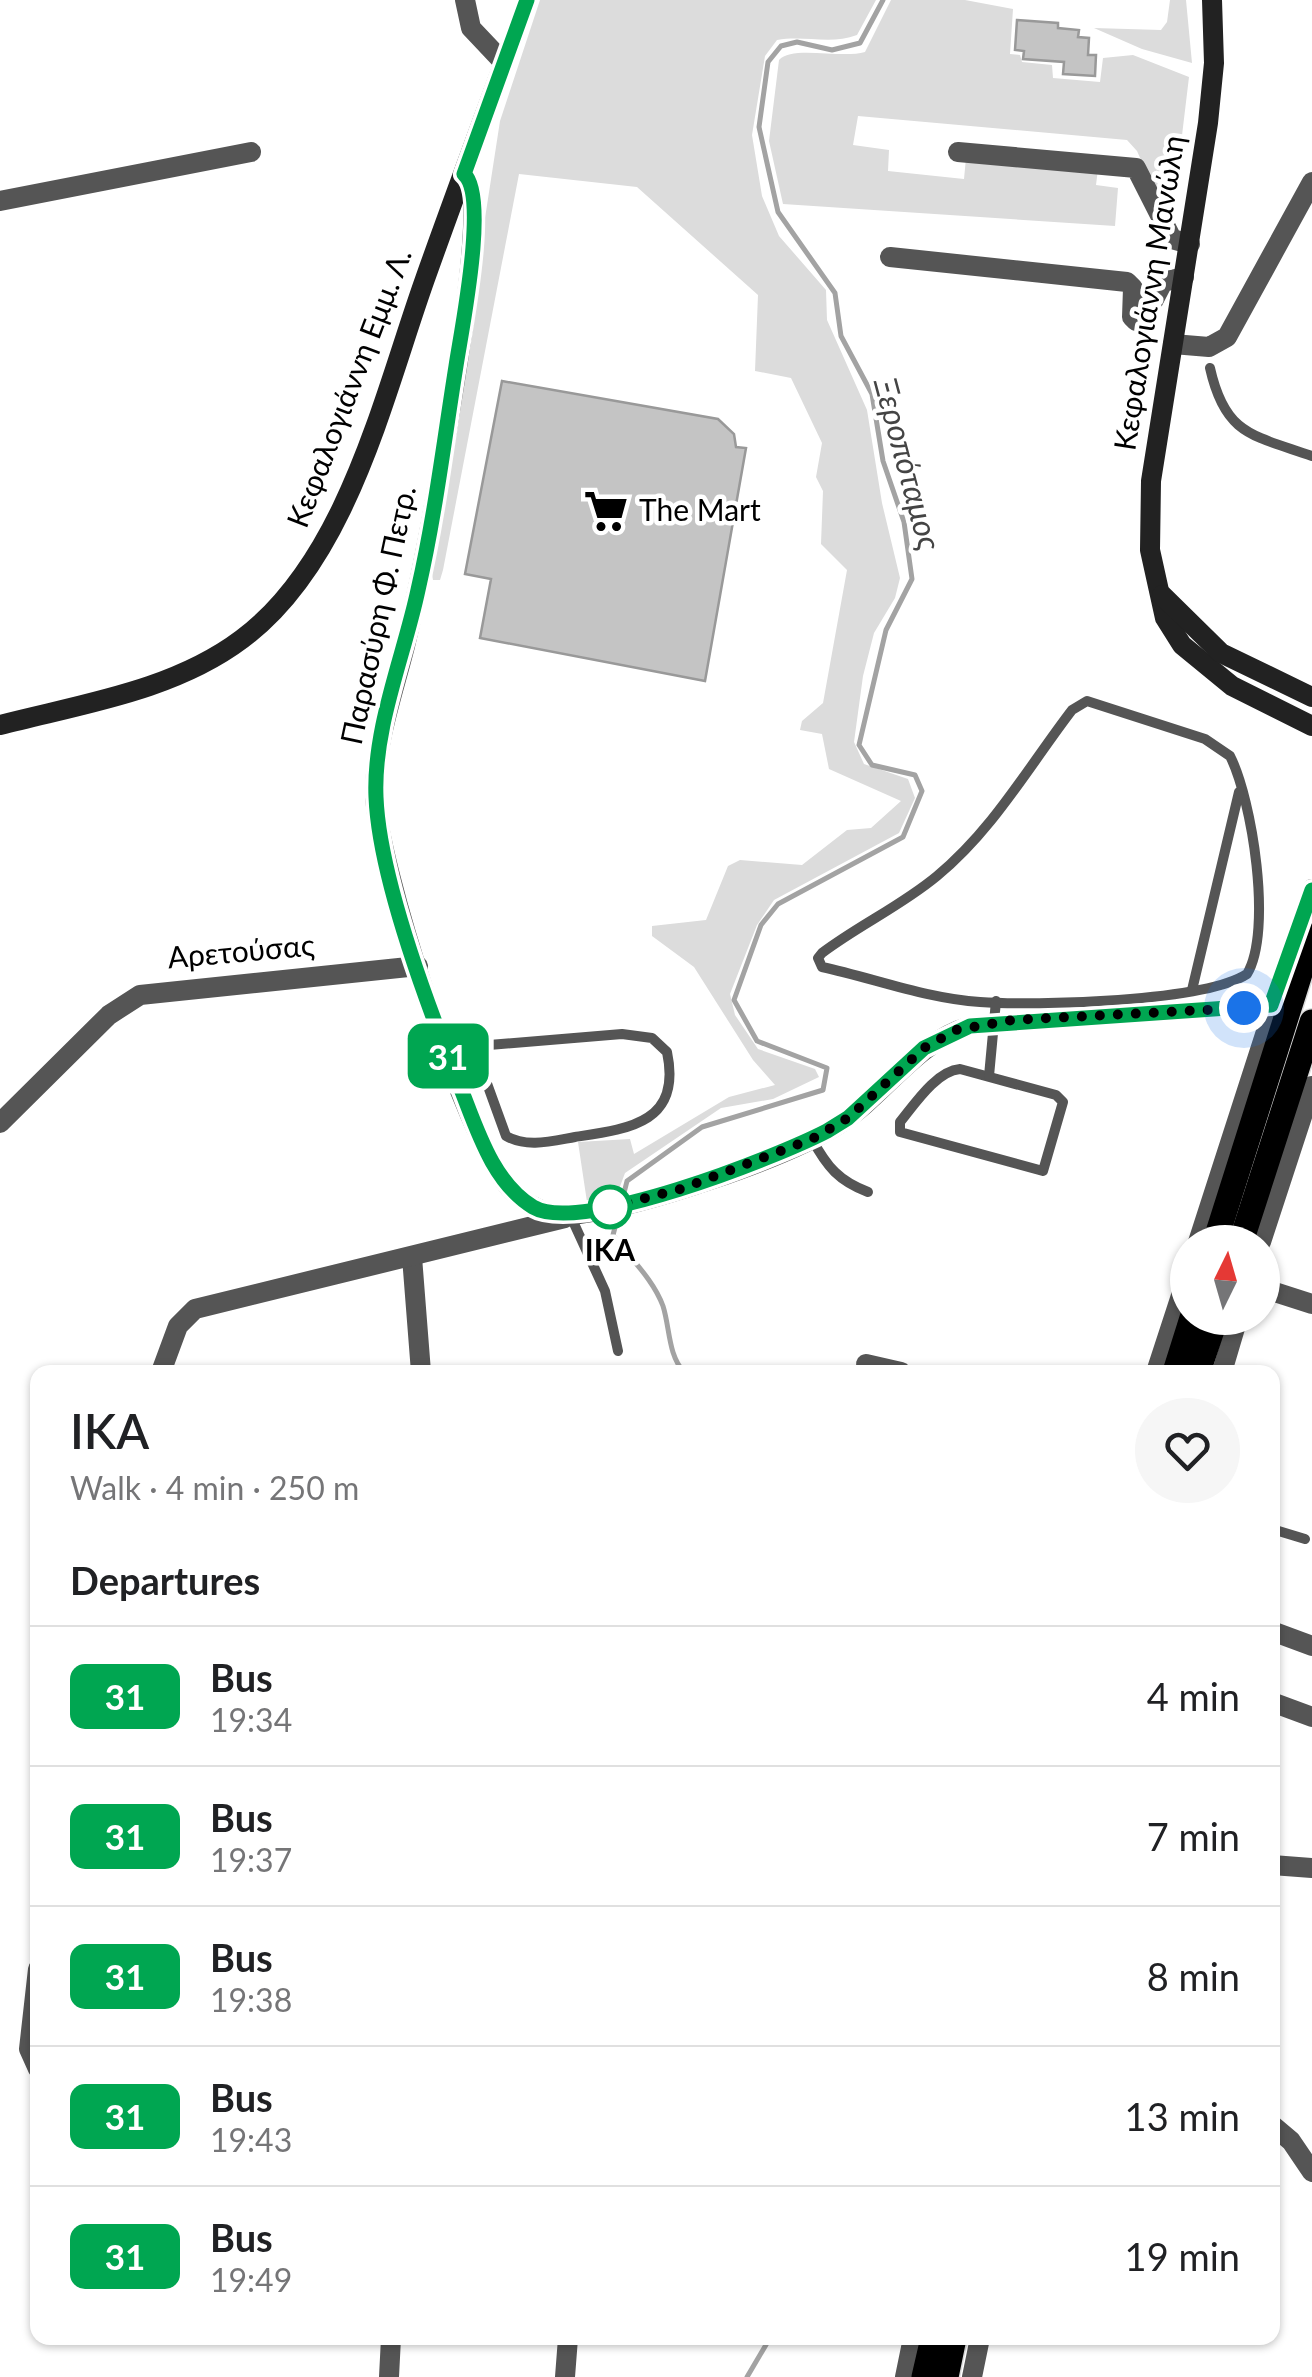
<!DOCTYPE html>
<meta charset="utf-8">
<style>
:root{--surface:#fff;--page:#f6f6f6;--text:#202124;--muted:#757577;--line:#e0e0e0}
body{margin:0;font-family:Lato,sans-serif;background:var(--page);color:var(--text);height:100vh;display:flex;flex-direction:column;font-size:38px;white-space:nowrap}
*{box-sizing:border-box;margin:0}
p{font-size:32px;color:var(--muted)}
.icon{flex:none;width:55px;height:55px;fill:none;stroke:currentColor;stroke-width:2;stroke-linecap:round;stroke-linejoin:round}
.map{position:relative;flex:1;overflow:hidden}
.side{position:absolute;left:30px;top:1365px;width:1250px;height:980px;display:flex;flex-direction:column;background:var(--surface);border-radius:20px;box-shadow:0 2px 8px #0004}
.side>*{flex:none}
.badge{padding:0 20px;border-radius:15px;font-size:35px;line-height:65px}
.needle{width:65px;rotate:5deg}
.fabs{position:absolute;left:1170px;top:1225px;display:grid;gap:20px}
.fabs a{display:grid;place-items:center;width:110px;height:110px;border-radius:50%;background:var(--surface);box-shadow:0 2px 8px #0004;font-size:50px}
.you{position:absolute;width:50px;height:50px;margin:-25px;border:8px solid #fff;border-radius:50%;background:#1a73e8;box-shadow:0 0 0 15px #1a73e833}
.map>.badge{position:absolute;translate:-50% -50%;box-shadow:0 0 0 5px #fff}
h2{padding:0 40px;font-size:38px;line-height:90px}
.round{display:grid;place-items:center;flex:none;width:105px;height:105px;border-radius:52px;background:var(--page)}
.summary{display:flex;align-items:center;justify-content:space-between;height:170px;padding:0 40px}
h1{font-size:48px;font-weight:600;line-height:75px}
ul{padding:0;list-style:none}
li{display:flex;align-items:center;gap:30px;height:140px;padding:0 40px;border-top:2px solid var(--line)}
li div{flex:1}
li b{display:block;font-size:38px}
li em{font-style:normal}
li .badge{min-width:110px;font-weight:700;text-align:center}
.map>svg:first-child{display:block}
.green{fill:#dcdcdc}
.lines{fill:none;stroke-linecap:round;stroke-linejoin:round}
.stream{stroke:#a3a3a3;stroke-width:5}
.building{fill:#c4c4c4;stroke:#999;stroke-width:2.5}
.primary-casing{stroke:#dbdbdb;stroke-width:28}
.lane{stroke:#555;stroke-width:10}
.street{stroke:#555;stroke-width:20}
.secondary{stroke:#222;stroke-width:20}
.primary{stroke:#000;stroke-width:25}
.line-casing{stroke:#fff;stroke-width:22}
.line{stroke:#00a651;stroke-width:15}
.walk{stroke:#000;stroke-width:10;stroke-dasharray:0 18}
.stop-dot{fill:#fff;stroke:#00a651;stroke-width:5}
.labels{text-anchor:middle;stroke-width:9;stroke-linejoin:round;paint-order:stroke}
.street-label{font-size:30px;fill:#000;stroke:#fff}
.poi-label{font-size:30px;fill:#000;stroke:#fff;text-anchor:start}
.stop-label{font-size:30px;font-weight:bold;fill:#000;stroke:#fff}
.water-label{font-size:32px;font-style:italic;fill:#444;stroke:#fff}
</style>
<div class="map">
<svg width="1312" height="2377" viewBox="0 0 1312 2377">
<rect width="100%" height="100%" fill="#fff"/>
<g class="green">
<path d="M540,0h336l-19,35c-26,10 -53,0 -80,5l-12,16 -13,79 10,61 17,40 47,54 1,30 40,90 15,93 18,75 -5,20 -21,35 -11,43 -9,66 10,22 44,15 7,19 -16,35 -125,67 -17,25 -27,69 5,21 23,34 57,20 4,8 -46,22 -52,9 -96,65 -10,27 -28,2 -9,-60 52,-3 4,15 95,-57 46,-12 -22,-25 -59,-93 -42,-31v-10l54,-6 22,-54 12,-6 62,5 45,-35 24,-2 30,-27 -72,-32 -7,-35 -22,-4 2,-9 21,-18 24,-133 -26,-26 2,-53 -7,-14 6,-34 -31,-65 -36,-7 3,-76 -121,-108 -118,-13 -76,396 -3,10h-7l-2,-12 69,-447z"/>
<path d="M891,0h74l48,9 -3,45 10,1 2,7 30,3 1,13 47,4 3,-24 30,-3 56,22 -18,150 -34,-76 -10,-11 -269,-24 -5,29 36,5 -1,21 76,8 2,-21 132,11 -2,16 22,3 -3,38 -332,-22 -14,-63 10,-81c13,-15 62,-1 86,-8z"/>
<polygon points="1170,0 1186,0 1192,63 1142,49 1094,28 1161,30 1167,22"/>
</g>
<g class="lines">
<g class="stream">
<polyline points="622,1201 627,1181 702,1127 823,1090 827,1068 757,1041 734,1000 761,925 778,904 903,837 922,791 915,775 872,765 859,745 886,630 912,579 904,522 883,461 872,394 841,336 835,293 778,212 759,127 768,62 781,46 797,42 832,50 860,43 883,0"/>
<path d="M619,1212l-6,23c17,23 40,44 50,71 7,22 5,49 21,66"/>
<polyline points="747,2377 770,2338"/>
</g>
</g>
<g class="building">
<polygon points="1017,20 1058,23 1058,28 1079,30 1078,37 1089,38 1088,55 1096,55 1095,76 1063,74 1064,62 1023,59 1024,51 1015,50"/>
<polygon points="502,381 718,419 734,434 736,447 746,448 705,681 480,638 491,579 465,574"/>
</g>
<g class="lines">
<g class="primary-casing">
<g id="primary">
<polyline points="1215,1242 1312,936"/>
<polyline points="1241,1242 1312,1022"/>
<polyline points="1175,1372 1192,1318"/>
<polyline points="1198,1372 1216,1318"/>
<polyline points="924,2377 933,2338"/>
<polyline points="946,2377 954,2338"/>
</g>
</g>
<g class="lane">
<path d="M1210,368c15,67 42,67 102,88"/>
<path d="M1087,701l118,38 25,17c22,43 43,175 17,218 -43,28 -211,32 -267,28 -52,-3 -107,-24 -158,-35l-4,-9 4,-5c37,-28 79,-47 115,-77 56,-46 92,-110 135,-166z"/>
<polyline points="1192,990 1239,792"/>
<path d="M622,1034l30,4 15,14c15,71 -38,77 -92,85 -23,4 -48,11 -69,-1l-25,-69 8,-22z"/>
<path d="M960,1069l96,26 7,7 -20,69 -143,-39v-10c14,-17 36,-51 60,-53z"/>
<polyline points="989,1076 996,1001"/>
<path d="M812,1139c15,28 27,42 56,53"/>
<polyline points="571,1217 605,1291 618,1351"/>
<polyline points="1272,1529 1305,1539"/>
</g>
<g class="street">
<polyline points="465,0 471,28 504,63"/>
<polyline points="958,152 1136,168 1172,239 1190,244"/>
<path d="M464,174c27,24 -18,257 -25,302 -9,57 -21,114 -34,170 -12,48 -30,98 -30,147 1,67 90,345 134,394 18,20 42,31 70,27 64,-8 206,-55 260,-90 47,-30 75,-81 131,-98l301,-21"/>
<polyline points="0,201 251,152"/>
<polyline points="890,257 1127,282 1133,288 1132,317 1136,321 1145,317 1163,282 1184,277"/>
<polyline points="1173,344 1209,347 1227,337 1312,182"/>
<polyline points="0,1123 109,1015 140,995 418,966"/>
<polyline points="1198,1242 1312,889"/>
<polyline points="1261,1242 1312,1086"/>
<polyline points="412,1257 421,1372"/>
<polyline points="1262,1288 1312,1304"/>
<polyline points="866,1364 901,1372"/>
<polyline points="161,1372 178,1326 195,1309 565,1218"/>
<polyline points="1156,1372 1188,1274"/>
<polyline points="1222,1372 1238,1318"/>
<polyline points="1272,1631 1312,1646"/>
<polyline points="1272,1702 1312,1717"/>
<polyline points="1272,1865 1312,1868"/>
<polyline points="38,1969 29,2049 38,2069"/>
<polyline points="1272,2125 1291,2141 1312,2172"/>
<polyline points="389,2377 391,2338"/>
<polyline points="565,2377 568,2338"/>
<polyline points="905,2377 913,2338"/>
<polyline points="972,2377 980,2338"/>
</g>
<g class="secondary">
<polyline points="1212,0 1214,63 1208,123 1151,481 1150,550 1165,618 1182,645 1232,686 1312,726"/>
<polyline points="1162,595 1221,653 1312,697"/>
<path d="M0,725c81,-21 173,-34 242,-86 105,-78 141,-242 183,-360 33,-93 68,-186 102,-279"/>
</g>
<use href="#primary" class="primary"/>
</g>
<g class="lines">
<g class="line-casing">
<path id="line" d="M527,0l-63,174c25,22 -3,158 -8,192 -12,75 -21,150 -38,224 -14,66 -45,138 -42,207 3,79 51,207 81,282 18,43 33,102 76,128 47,28 244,-50 294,-76l21,-13 76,-70 46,-22 301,-21 41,-115"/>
</g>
<use href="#line" class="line"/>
<polyline class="walk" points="610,1207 681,1189 812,1139 848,1118 924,1048 956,1030 1013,1020 1244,1008"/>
</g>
<defs>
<g id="supermarket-bare" transform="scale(3.45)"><path d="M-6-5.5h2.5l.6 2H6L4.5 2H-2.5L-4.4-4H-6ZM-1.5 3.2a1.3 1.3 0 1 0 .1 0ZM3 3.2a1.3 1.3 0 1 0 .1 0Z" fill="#000" stroke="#fff" stroke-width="2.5" paint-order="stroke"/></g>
</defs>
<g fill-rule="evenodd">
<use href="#supermarket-bare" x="606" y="511"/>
</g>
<circle class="stop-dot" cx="610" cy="1207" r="20"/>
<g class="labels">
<g class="street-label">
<text transform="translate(1150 293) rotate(-81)" y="10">Κεφαλογιάννη Μανώλη</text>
<text transform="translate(350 388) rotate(-69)" y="10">Κεφαλογιάννη Εμμ. Λ.</text>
<text transform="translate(379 615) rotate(-78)" y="10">Παρασύρη Φ. Πετρ.</text>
<text transform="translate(241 952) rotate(-5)" y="10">Αρετούσας</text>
</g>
<g class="poi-label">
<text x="639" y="521">The Mart</text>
</g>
<g class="stop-label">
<text x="610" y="1261">IKA</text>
</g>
<g class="water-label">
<text transform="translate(907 464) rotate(75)" y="11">Ξεροπόταμος</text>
</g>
</g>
</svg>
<div class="fabs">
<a><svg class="needle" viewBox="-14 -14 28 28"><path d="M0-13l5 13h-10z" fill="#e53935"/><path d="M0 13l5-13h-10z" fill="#757577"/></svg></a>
</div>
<div class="you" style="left:1244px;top:1008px"></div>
<b class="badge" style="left:448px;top:1056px;background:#00a651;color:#fff">31</b>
<section class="side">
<div class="summary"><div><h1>IKA</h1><p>Walk · 4 min · 250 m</p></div><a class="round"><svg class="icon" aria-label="heart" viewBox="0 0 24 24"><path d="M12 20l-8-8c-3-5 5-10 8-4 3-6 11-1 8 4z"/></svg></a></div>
<h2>Departures</h2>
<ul>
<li><span class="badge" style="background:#00a651;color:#fff">31</span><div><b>Bus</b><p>19:34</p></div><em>4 min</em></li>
<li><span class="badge" style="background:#00a651;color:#fff">31</span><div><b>Bus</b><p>19:37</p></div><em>7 min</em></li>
<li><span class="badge" style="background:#00a651;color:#fff">31</span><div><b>Bus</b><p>19:38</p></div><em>8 min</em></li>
<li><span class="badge" style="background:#00a651;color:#fff">31</span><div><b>Bus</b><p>19:43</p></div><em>13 min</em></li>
<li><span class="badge" style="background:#00a651;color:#fff">31</span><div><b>Bus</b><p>19:49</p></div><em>19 min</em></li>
</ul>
</section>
</div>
